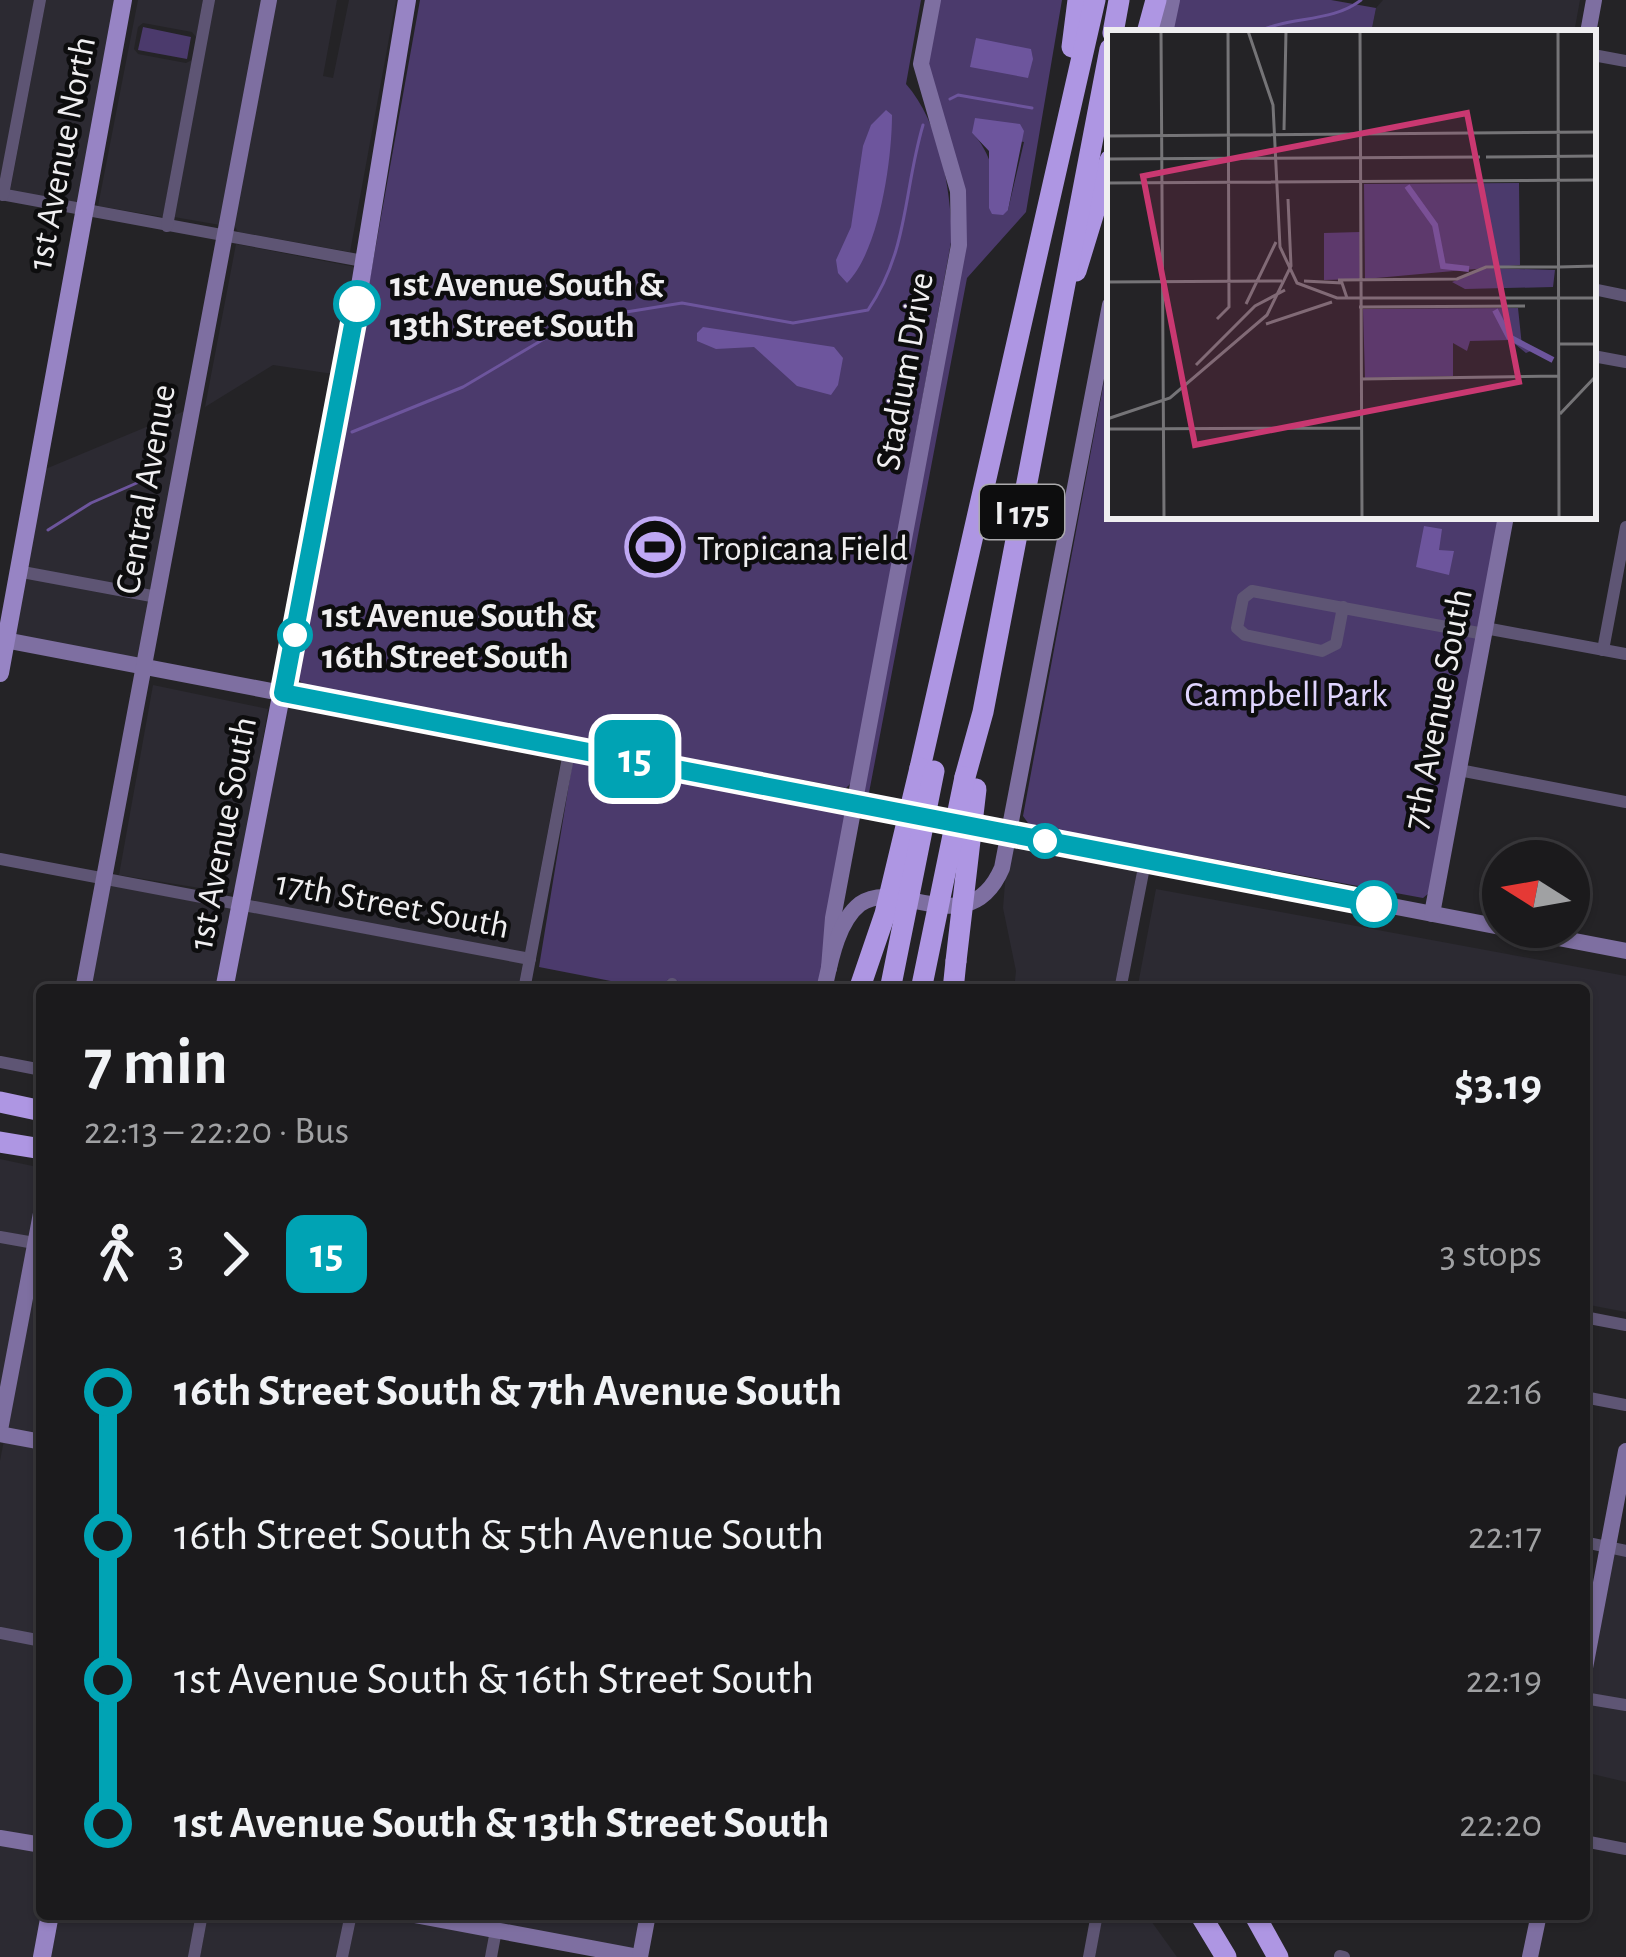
<!DOCTYPE html>
<meta charset="utf-8">
<style>
:root{--surface:#1b1a1c;--page:#282729;--text:#f1f3f6;--muted:#a0a1a3;--line:#39383b}
body{margin:0;font-family:"Alegreya Sans",sans-serif;background:var(--page);color:var(--text);height:100vh;display:flex;flex-direction:column;font-size:45px;white-space:nowrap}
*{box-sizing:border-box;margin:0}
p{font-size:39px;color:var(--muted)}
.icon{flex:none;width:66px;height:66px;fill:none;stroke:currentColor;stroke-width:2;stroke-linecap:round;stroke-linejoin:round}
.map{position:relative;flex:1;overflow:hidden}
.drawer{position:absolute;left:36px;top:984px;width:1554px;height:936px;display:flex;flex-direction:column;background:var(--surface);border-radius:12px;box-shadow:0 3px 9px #0004,0 0 0 3px var(--line)}
.drawer>*{flex:none}
.badge{padding:0 24px;border-radius:18px;font-size:42px;line-height:78px}
.needle{width:78px;rotate:281deg}
.tools{position:absolute;left:1482px;top:840px;display:grid;gap:24px}
.tools a{display:grid;place-items:center;width:108px;height:108px;border-radius:50%;background:var(--surface);box-shadow:0 3px 9px #0004,0 0 0 3px var(--line);font-size:60px}
.map>.badge{position:absolute;translate:-50% -50%;box-shadow:0 0 0 6px #fff}
.legs{display:flex;align-items:center;gap:18px;height:132px;padding:0 48px;font-size:39px}
.legs p{margin-inline-start:auto}
.head{display:flex;align-items:center;justify-content:space-between;height:204px;padding:0 48px}
h1{font-size:66px;font-weight:600;line-height:90px}
ul{padding:0 48px;list-style:none}
li{display:flex;align-items:center;gap:42px;height:144px;font-size:45px}
li i{display:grid;place-items:center;width:18px;height:100%;margin:0 15px;background:currentColor}
li i::after{content:'';width:30px;height:30px;margin:-15px;border:9px solid;border-radius:50%;background:var(--surface)}
li p{margin-inline-start:auto}
li:first-child i{background:linear-gradient(#0000 50%,currentColor 0)}
li:last-child i{background:linear-gradient(currentColor 50%,#0000 0)}
.map>svg:first-child{display:block}
.built{fill:#2c2a32;fill-rule:evenodd}
.green{fill:#4b3a6c;fill-rule:evenodd}
.water{fill:#6d559d}
.lines{fill:none;stroke-linecap:round;stroke-linejoin:round}
.stream{stroke:#6d559d;stroke-width:3}
.street{stroke:#5e5574;stroke-width:12}
.secondary{stroke:#7e6fa1;stroke-width:16}
.primary{stroke:#9784c4;stroke-width:18}
.highway{stroke:#ae96e3;stroke-width:21}
.highway-bridge{stroke:#ae96e3;stroke-width:21}
.line-1-casing{stroke:#fff;stroke-width:27}
.line-1{stroke:#00a3b4;stroke-width:18}
.stop-1-dot{fill:#fff;stroke:#00a3b4;stroke-width:6}
.labels{text-anchor:middle;stroke-width:9;stroke-linejoin:round;paint-order:stroke}
.shield{fill:#0d0d0e;stroke:#abaaac;stroke-width:3}
.shield-label{font-size:33px;font-weight:bold;fill:#efeef0}
.street-label{font-size:36px;fill:#efeef0;stroke:#0d0d0e}
.stop-label{font-size:36px;font-weight:bold;fill:#efeef0;stroke:#0d0d0e;text-anchor:start}
.poi-label{font-size:36px;fill:#efeef0;stroke:#0d0d0e;text-anchor:start}
.park-label{font-size:36px;fill:#e0d5fe;stroke:#0d0d0e}
.inset-river{fill:none;stroke:#6d559d;stroke-width:6}
.inset-road{fill:none;stroke:#757477;stroke-width:3}
.view{fill:#c93871;fill-opacity:0.15;stroke:#c93871;stroke-width:6}
.inset-edge{fill:none;stroke:#efeef0;stroke-width:6}
</style>
<div class="map">
<svg width="1626" height="1957" viewBox="0 0 1626 1957">
<rect width="100%" height="100%" fill="#242326"/>
<g class="built">
<polygon points="0,0 35,0 0,182"/>
<polygon points="46,0 117,0 79,204 10,191"/>
<path d="M138,0h65l-40,217 -65,-11zM143,23l49,9 4,5 -4,23 -6,3 -48,-9 -4,-5 4,-22z"/>
<polygon points="214,0 263,0 220,225 174,217"/>
<polygon points="276,0 337,0 323,76 333,78 349,0 396,0 350,252 238,232 233,223"/>
<polygon points="1383,0 1580,0 1574,33 1371,33 1376,8"/>
<polygon points="236,244 355,267 333,374 273,365 205,407"/>
<polygon points="187,410 153,591 26,567 43,470"/>
<polygon points="24,577 151,601 140,660 13,637"/>
<polygon points="153,685 268,709 238,884 231,893 119,875"/>
<polygon points="285,698 563,750 525,953 247,901"/>
<polygon points="1015,840 1138,866 1114,990 1014,990 1016,971 1003,908 1006,871"/>
<polygon points="109,885 234,909 219,990 89,990"/>
<polygon points="1156,889 1626,976 1626,1312 1584,1304 1584,990 1137,990"/>
<polygon points="245,911 523,963 518,990 230,990"/>
<polygon points="0,1159 42,1168 31,1237 0,1231"/>
<polygon points="0,1242 29,1247 0,1400"/>
<polygon points="42,1249 42,1437 6,1430"/>
<polygon points="4,1440 42,1447 42,1636 0,1628 0,1461"/>
<polygon points="1612,1553 1626,1556 1626,1700 1586,1693"/>
<polygon points="0,1638 42,1646 42,1840 0,1833"/>
<polygon points="1584,1703 1626,1710 1626,1782 1584,1772"/>
<polygon points="0,1843 42,1850 42,1914 36,1957 0,1957"/>
<polygon points="58,1914 197,1914 189,1957 51,1957"/>
<polygon points="208,1914 345,1914 337,1957 200,1957"/>
<polygon points="357,1914 382,1914 489,1934 485,1957 348,1957"/>
<polygon points="436,1914 642,1914 636,1951"/>
<polygon points="1102,1914 1146,1914 1177,1957 1095,1957"/>
</g>
<g class="green">
<path d="M420,0h501l-15,84c34,39 44,102 46,153l-100,545 -6,6 -541,-102 -7,-7z"/>
<path d="M938,0h124l-36,212 -59,66 -99,520 -7,-1 104,-551 -38,-182zM972,133l52,9 -16,68c-12,-25 -17,-60 -36,-77z"/>
<polygon points="1178,0 1331,0 1376,8 1371,33 1172,33"/>
<polygon points="143,27 191,37 187,59 138,50"/>
<polygon points="1110,349 1110,516 1499,516 1429,893 1423,898 1040,827 1028,823 1023,816"/>
<polygon points="574,753 849,804 819,990 677,990 678,981 668,979 665,990 657,990 539,967"/>
</g>
<g class="water">
<polygon points="976,38 1031,49 1033,59 1028,78 970,67"/>
<path d="M886,110l6,5c0,46 -13,136 -45,168l-9,-10 -2,-13 15,-33 12,-81 8,-21z"/>
<polygon points="975,118 1020,124 1024,131 1008,210 1003,215 992,214 989,208 989,151 972,133"/>
<polygon points="703,327 834,347 843,358 838,385 831,395 797,386 754,347 716,349 697,341 697,333"/>
<polygon points="1424,526 1442,529 1439,550 1454,551 1449,575 1416,567"/>
</g>
<g class="lines">
<g class="stream">
<path d="M1255,33c33,-17 77,-10 106,-33"/>
<polyline points="950,99 958,95 1032,108"/>
<path d="M352,432l111,-45 86,-51 71,-23 62,-10 111,20 75,-13c41,-61 35,-117 55,-185"/>
<polyline points="48,530 91,503 162,472"/>
</g>
<g class="street">
<polyline points="1593,55 1626,61"/>
<polyline points="0,194 363,261"/>
<polyline points="3,195 40,0"/>
<polyline points="167,226 209,0"/>
<polyline points="1593,289 1626,296"/>
<polyline points="1593,356 1626,362"/>
<polyline points="17,571 157,597"/>
<polyline points="1343,607 1336,644 1322,651 1245,635 1237,628 1243,598 1252,591 1484,634"/>
<polyline points="1485,628 1626,654"/>
<polyline points="1603,650 1626,527"/>
<polyline points="1459,770 1626,802"/>
<polyline points="0,859 530,959"/>
<polyline points="524,990 570,747"/>
<polyline points="671,990 672,984"/>
<polyline points="1120,990 1145,862"/>
<polyline points="0,1062 42,1070"/>
<polyline points="0,1237 40,1244"/>
<polyline points="1584,1317 1626,1325"/>
<polyline points="1584,1397 1626,1405"/>
<polyline points="1584,1542 1626,1551"/>
<polyline points="0,1633 42,1641"/>
<polyline points="1584,1698 1626,1705"/>
<polyline points="1584,1841 1626,1849"/>
<polyline points="1340,1956 1344,1957"/>
<polyline points="194,1957 202,1914"/>
<polyline points="342,1957 351,1914"/>
<polyline points="491,1957 496,1930"/>
<polyline points="1089,1957 1097,1914"/>
</g>
<g class="secondary">
<polyline points="1165,33 1172,0"/>
<polyline points="1588,33 1594,0"/>
<path d="M0,639c543,102 1084,210 1626,312"/>
<polyline points="1432,914 1506,516"/>
<polyline points="829,968 833,918 959,245 958,191 921,64 933,0"/>
<polyline points="83,990 269,0"/>
<path d="M824,990c6,-27 13,-68 36,-86 38,-28 109,41 142,-36l108,-563"/>
<polyline points="0,1430 42,1208"/>
<polyline points="0,1434 42,1442"/>
<polyline points="1584,1673 1626,1451"/>
<polyline points="0,1838 42,1845"/>
<polyline points="409,1914 639,1957"/>
<polyline points="640,1957 648,1914"/>
<polyline points="1530,1957 1539,1914"/>
</g>
<g class="primary">
<polyline points="0,673 123,0"/>
<polyline points="224,990 357,304 407,0"/>
<polyline points="42,1957 50,1914"/>
</g>
<g class="highway">
<polyline points="1113,33 1119,0"/>
<polyline points="1147,33 1156,0"/>
<polyline points="1072,47 1078,0"/>
<polyline points="1076,271 1110,160"/>
<polyline points="920,768 1095,0"/>
<polyline points="965,777 983,712 1110,49"/>
<polyline points="953,990 956,961"/>
<polyline points="0,1102 42,1111"/>
<polyline points="0,1142 42,1149"/>
<polyline points="1200,1914 1226,1957"/>
<polyline points="1254,1914 1278,1957"/>
</g>
<g class="highway-bridge">
<polyline points="956,961 976,789"/>
<polyline points="859,990 885,914 920,768"/>
<polyline points="890,990 934,771"/>
<polyline points="921,990 965,777"/>
</g>
</g>
<g class="lines">
<g class="line-1-casing">
<polyline id="line-1" points="357,304 283,693 1374,904"/>
</g>
<use href="#line-1" class="line-1"/>
</g>
<defs>
<g id="stadium-ring" transform="scale(3)"><circle r="9.5" fill="#0d0d0e" stroke="#bfa8f4" stroke-width="1.5"/><path d="M0-5a6.5 5 0 1 0 0 10a6.5 5 0 1 0 0-10ZM-3.5-1.8h7v3.6h-7Z" fill="#bfa8f4"/></g>
</defs>
<g fill-rule="evenodd">
<use href="#stadium-ring" x="655" y="547"/>
</g>
<g class="stop-1-dot">
<circle cx="357" cy="304" r="21"/>
<circle cx="295" cy="635" r="15"/>
<circle cx="1045" cy="841" r="15"/>
<circle cx="1374" cy="904" r="21"/>
</g>
<g class="labels">
<rect class="shield" x="980" y="485" width="84" height="54" rx="9"/>
<g class="shield-label">
<text x="1022" y="524">I 175</text>
</g>
<g class="street-label">
<text transform="translate(60 153) rotate(-79)" y="13">1st Avenue North</text>
<text transform="translate(903 371) rotate(-80)" y="13">Stadium Drive</text>
<text transform="translate(144 489) rotate(-80)" y="13">Central Avenue</text>
<text transform="translate(1436 709) rotate(-79)" y="13">7th Avenue South</text>
<text transform="translate(221 833) rotate(-79)" y="13">1st Avenue South</text>
<text transform="translate(393 903) rotate(11)" y="13">17th Street South</text>
</g>
<g class="stop-label">
<text x="390" y="296">1st Avenue South &amp;<tspan x="390" dy="41">13th Street South</tspan></text>
<text x="322" y="627">1st Avenue South &amp;<tspan x="322" dy="41">16th Street South</tspan></text>
</g>
<g class="poi-label">
<text x="697" y="560">Tropicana Field</text>
</g>
<g class="park-label">
<text x="1286" y="706">Campbell Park</text>
</g>
</g>
<g transform="translate(1107 30)">
<rect width="489" height="489" fill="#242326"/>
<path d="M412,153l1,82 -155,14 -1,-95zM253,202l1,47 -37,1v-47zM379,238l69,2 -2,17 -88,2 -13,-7zM411,278l4,38 11,4 -7,3 -16,-13 -40,1 -3,10 -14,-8v33l-88,2 -2,-69z" fill="#4b3a6c"/>
<path class="inset-river" d="M300,156l28,39 8,41 26,3M388,280l14,27 44,23"/>
<path class="inset-road" d="M54,1l3,487M141,1l25,74 7,142 17,36 40,15h259M253,1l2,487M451,1l1,487M177,100l2,-99M0,106l489,-4M379,127l110,-1M0,129l373,-2M0,153l489,-3M452,237l37,-1M231,250l119,-1 29,-12h73M197,251l38,2 5,15M0,252l175,-1M139,274l30,-62M252,277l166,-1M110,289l12,-12 -1,-276M159,294l66,-22M452,314h37M89,335l59,-59 30,-16M254,349l197,-3M453,384l36,-38M0,389l63,-21 97,-83 24,-49 -3,-67M0,399l255,-1"/>
<path class="view" d="M360,83l52,269 -324,63 -52,-269z"/>
<rect width="489" height="489" class="inset-edge"/>
</g>
</svg>
<div class="tools">
<a><svg class="needle" viewBox="-14 -14 28 28"><path d="M0-13l5 13h-10z" fill="#e53935"/><path d="M0 13l5-13h-10z" fill="#a0a1a3"/></svg></a>
</div>
<b class="badge" style="left:635px;top:759px;background:#00a3b4;color:#fff">15</b>
<section class="drawer">
<div class="head"><div><h1>7 min</h1><p>22:13 – 22:20 · Bus</p></div><b>$3.19</b></div>
<div class="legs"><svg class="icon" aria-label="walk" viewBox="0 0 24 24"><circle cx="13" cy="4" r="2"/><path d="M13 8l-2 6 4 7M11 14l-3 7M7 12l3-4h3l4 4"/></svg>3<svg class="icon" aria-label="forward" viewBox="0 0 24 24"><path d="M9 5l7 7-7 7"/></svg><b class="badge" style="background:#00a3b4;color:#fff">15</b><p>3 stops</p></div>
<ul>
<li><i style="color:#00a3b4"></i><b>16th Street South &amp; 7th Avenue South</b><p>22:16</p></li>
<li><i style="color:#00a3b4"></i><span>16th Street South &amp; 5th Avenue South</span><p>22:17</p></li>
<li><i style="color:#00a3b4"></i><span>1st Avenue South &amp; 16th Street South</span><p>22:19</p></li>
<li><i style="color:#00a3b4"></i><b>1st Avenue South &amp; 13th Street South</b><p>22:20</p></li>
</ul>
</section>
</div>
